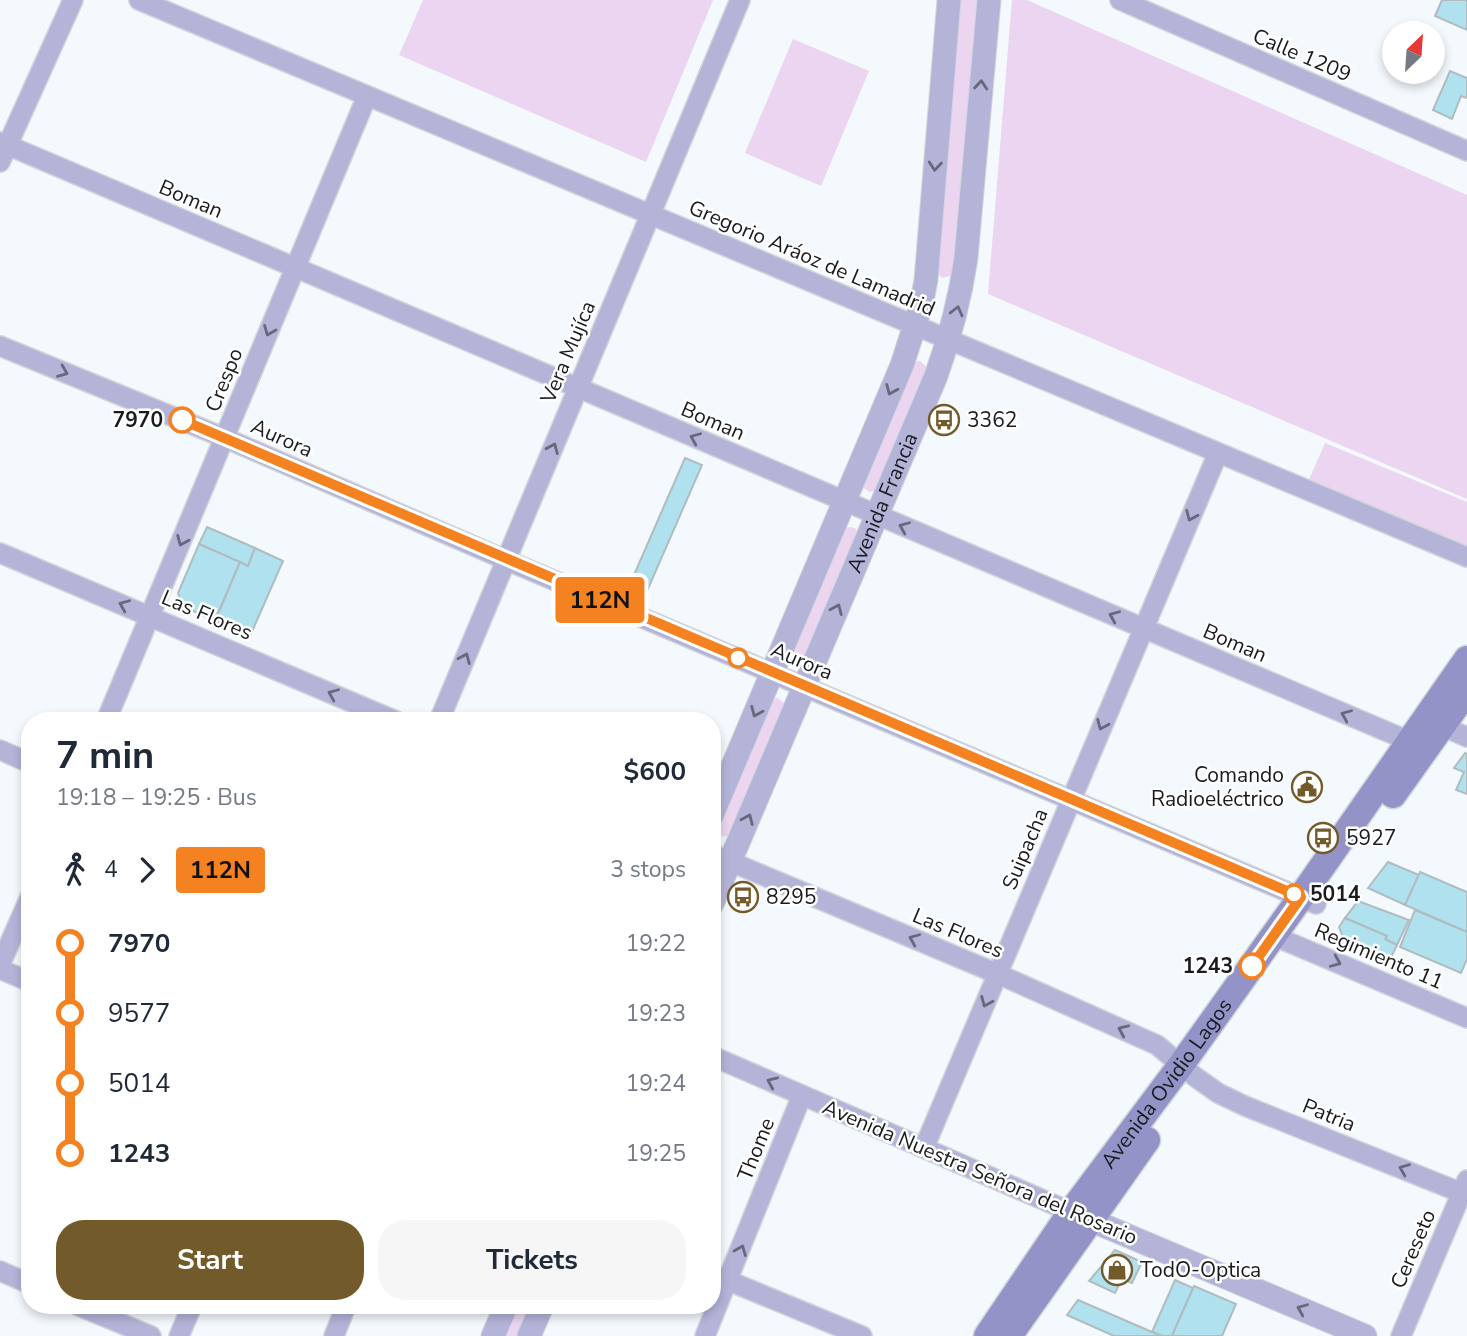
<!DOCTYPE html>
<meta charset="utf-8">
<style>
:root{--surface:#fff;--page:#f6f6f7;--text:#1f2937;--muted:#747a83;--accent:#735a2b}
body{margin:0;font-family:"Nunito Sans",sans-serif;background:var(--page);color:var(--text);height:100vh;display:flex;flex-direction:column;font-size:26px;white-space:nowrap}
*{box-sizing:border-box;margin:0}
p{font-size:23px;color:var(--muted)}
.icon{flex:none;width:38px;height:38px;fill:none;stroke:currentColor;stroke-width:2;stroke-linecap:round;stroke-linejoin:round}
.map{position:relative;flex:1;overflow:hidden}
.panel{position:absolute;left:21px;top:712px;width:700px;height:602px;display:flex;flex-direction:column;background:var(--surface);border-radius:28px;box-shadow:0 4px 10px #0003}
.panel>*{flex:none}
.badge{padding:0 14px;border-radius:5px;font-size:24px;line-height:46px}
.needle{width:46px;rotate:25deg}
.controls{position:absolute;left:1382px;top:21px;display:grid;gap:14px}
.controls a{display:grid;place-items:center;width:63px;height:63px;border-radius:50%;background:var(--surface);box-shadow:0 4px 10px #0003;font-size:35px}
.map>.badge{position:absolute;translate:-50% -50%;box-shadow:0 0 0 4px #fff}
.legs{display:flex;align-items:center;gap:10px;height:77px;padding:0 35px;font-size:23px}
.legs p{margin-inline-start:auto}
.head{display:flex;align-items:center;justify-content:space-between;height:119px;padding:0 35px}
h1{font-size:38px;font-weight:700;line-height:52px}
.action{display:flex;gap:14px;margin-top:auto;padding:14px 35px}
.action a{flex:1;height:80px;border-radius:28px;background:var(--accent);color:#fff;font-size:28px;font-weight:700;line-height:80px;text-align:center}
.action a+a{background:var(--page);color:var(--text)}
ul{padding:0 35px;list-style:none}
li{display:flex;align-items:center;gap:24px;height:70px;font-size:26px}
li i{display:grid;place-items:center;width:10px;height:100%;margin:0 9px;background:currentColor}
li i::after{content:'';width:18px;height:18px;margin:-9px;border:5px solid;border-radius:50%;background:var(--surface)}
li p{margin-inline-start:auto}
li:first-child i{background:linear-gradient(#0000 50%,currentColor 0)}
li:last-child i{background:linear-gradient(currentColor 50%,#0000 0)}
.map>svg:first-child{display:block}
.green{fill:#ebd5f1}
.building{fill:#afe1ef;stroke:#b0bcbf;stroke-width:2}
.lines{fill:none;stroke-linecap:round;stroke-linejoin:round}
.minor-casing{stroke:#d1d5da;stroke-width:22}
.tertiary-casing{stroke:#d1d5da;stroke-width:25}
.secondary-casing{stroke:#d1d5da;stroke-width:29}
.minor{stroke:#b4b4d9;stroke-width:19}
.tertiary{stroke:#b4b4d9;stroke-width:23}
.secondary{stroke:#9493c8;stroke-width:26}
.oneway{stroke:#66687c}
.line-1-casing{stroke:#fff;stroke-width:16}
.line-1{stroke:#f58220;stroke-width:10}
.stop-1-dot{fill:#fff;stroke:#f58220;stroke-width:3.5}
.labels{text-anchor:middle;stroke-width:5;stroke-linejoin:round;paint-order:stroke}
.street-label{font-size:21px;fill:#191b1e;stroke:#fff}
.stop-label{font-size:21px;font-weight:bold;fill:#191b1e;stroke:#fff;text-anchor:end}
.poi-label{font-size:21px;fill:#191b1e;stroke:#fff;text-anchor:start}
</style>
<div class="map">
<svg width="1467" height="1336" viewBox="0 0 1467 1336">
<rect width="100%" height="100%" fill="#f4f9fe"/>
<g class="green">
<polygon points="423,0 713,0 646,162 399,55"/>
<polygon points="957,0 981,0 954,275 942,278 937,273"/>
<polygon points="1012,0 1027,0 1467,195 1467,499 988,294"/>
<polygon points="793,39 869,71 821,186 745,153"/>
<polygon points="920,361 928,368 879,490 870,492 862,487 914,362"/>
<polygon points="1325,443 1467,502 1467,551 1307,484"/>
<polygon points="851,527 856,529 859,534 802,664 797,665 789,659 845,528"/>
<polygon points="778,698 786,705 733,834 724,837 716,831 716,822 772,699"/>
<polygon points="511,1306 534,1306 521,1336 498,1336"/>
</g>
<g class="building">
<polygon points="1442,0 1467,0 1467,30 1435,16"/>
<polygon points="1450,71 1467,78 1467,98 1461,96 1452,119 1433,110"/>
<polygon points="685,458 702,465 644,598 627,591"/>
<polygon points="207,527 255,548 248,566 199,544"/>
<polygon points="199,544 240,562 215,621 182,606 178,593"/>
<polygon points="255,548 283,561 250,636 215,621 240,562 248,566"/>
<polygon points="1465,753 1467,754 1467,794 1456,790 1464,772 1454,768"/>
<polygon points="1388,862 1419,875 1405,905 1368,888"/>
<polygon points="1420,872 1467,892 1467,932 1405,905"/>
<polygon points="1358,901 1409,920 1397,945 1385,939 1387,936 1345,918"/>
<polygon points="1415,910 1467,932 1467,959 1461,973 1400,947"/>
<polygon points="1345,918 1387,936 1385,939 1397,945 1389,962 1344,940 1339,927"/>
<polygon points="1115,1250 1142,1262 1132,1283 1122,1279 1115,1293 1089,1281"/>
<polygon points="1175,1280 1193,1288 1172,1336 1162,1336 1152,1332"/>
<polygon points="1194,1286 1236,1304 1222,1336 1172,1336"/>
<polygon points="1078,1300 1152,1332 1162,1336 1114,1336 1067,1315"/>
</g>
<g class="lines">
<g class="minor-casing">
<g id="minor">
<polyline points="139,0 1467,557"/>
<polyline points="1120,0 1467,151"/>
<polyline points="0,142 1409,741"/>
<polyline points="0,162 73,0"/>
<polyline points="0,346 225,438 506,560 1316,904"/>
<polyline points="0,553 396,721"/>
<polyline points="106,721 367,96"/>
<polyline points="439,721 740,0"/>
<polyline points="1433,722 1467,737"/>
<polyline points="0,750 30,763"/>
<polyline points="712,854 998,974 1157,1045 1194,1076 1218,1093 1245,1106 1467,1195"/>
<polyline points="1274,936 1467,1018"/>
<polyline points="0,965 30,897"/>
<polyline points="0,969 30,982"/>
<polyline points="712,1056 1071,1212"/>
<polyline points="924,1148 1218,453"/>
<polyline points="0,1271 30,1284"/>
<polyline points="712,1274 862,1336"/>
<polyline points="79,1306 151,1336"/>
<polyline points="179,1336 192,1306"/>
<polyline points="334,1336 346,1306"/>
<polyline points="705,1336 802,1095"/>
<polyline points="1401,1336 1467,1180"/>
</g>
</g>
<g class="tertiary-casing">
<g id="tertiary">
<polyline points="712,815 902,365 921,306 926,280 949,0"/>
<path id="s1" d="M712,904l224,-528c14,-39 24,-77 30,-118l23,-258"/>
<polyline points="1074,1213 1365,1336"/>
<polyline points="493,1336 506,1306"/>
<polyline points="529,1336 542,1306"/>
</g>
</g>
<g class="secondary-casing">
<g id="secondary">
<polyline points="1393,795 1467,691"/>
<path id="s2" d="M987,1336l84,-124 110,-147 120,-168 166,-238"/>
<polyline points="1009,1336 1147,1140"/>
</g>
</g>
<use href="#minor" class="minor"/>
<use href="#tertiary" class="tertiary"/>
<use href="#secondary" class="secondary"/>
</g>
<defs><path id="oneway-chevron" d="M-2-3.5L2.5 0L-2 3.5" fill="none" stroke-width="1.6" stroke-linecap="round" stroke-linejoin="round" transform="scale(1.75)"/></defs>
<g class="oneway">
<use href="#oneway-chevron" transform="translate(981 85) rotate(-85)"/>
<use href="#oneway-chevron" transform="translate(935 166) rotate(95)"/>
<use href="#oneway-chevron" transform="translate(957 311) rotate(-76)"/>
<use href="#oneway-chevron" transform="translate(269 331) rotate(112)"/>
<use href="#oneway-chevron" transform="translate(63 372) rotate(22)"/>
<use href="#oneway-chevron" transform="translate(891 390) rotate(113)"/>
<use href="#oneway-chevron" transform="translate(695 438) rotate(-157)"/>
<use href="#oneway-chevron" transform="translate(553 448) rotate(-67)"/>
<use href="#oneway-chevron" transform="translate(1191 516) rotate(113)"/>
<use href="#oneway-chevron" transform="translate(904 527) rotate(-157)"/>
<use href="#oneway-chevron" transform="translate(182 541) rotate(113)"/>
<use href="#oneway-chevron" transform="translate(124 605) rotate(-157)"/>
<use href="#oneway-chevron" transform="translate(837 609) rotate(-67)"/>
<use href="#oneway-chevron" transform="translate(1114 616) rotate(-157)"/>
<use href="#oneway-chevron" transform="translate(465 658) rotate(-67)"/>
<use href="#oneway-chevron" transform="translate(333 694) rotate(-157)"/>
<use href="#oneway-chevron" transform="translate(756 712) rotate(113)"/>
<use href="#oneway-chevron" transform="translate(1346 715) rotate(-157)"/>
<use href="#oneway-chevron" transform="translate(1102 725) rotate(113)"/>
<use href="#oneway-chevron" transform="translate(748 819) rotate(-67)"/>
<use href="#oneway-chevron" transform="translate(914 939) rotate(-157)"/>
<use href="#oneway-chevron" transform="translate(1336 962) rotate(23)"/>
<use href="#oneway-chevron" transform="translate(986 1002) rotate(113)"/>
<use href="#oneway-chevron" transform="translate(1123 1030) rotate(-156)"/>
<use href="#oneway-chevron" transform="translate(772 1082) rotate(-156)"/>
<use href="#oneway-chevron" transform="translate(1404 1169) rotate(-158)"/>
<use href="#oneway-chevron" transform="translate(741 1250) rotate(-68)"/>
<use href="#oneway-chevron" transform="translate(1302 1309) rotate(-157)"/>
</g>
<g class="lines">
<g class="line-1-casing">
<polyline id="line-1" points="182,420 1301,897 1252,966"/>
</g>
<use href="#line-1" class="line-1"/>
</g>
<defs>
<g id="bus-ring" transform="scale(1.575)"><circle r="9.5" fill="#fff" stroke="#735a2b" stroke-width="1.5"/><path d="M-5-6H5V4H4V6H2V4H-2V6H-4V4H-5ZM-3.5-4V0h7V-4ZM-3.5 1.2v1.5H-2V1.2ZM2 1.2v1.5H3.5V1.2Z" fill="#735a2b"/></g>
<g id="civic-ring" transform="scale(1.575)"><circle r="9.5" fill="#fff" stroke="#735a2b" stroke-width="1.5"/><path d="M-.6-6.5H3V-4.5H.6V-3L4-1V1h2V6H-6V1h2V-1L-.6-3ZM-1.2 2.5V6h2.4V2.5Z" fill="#735a2b"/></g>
<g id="shop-ring" transform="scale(1.575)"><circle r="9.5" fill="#fff" stroke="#735a2b" stroke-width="1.5"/><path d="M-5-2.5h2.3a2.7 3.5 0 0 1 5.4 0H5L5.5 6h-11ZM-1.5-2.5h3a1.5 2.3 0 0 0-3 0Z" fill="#735a2b"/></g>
</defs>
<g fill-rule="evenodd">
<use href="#bus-ring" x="944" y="420"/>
<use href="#civic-ring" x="1307" y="787"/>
<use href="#bus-ring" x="1323" y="838"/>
<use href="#bus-ring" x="743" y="897"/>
<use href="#shop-ring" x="1117" y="1270"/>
</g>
<g class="stop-1-dot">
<circle cx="182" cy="420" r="12"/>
<circle cx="738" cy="658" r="9"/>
<circle cx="1294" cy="894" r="9"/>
<circle cx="1252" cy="966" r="12"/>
</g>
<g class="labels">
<g class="street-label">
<text transform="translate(1302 55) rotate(23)" y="7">Calle 1209</text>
<text transform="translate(191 199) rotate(23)" y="7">Boman</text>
<text transform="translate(812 258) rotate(23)" y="7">Gregorio Aráoz de Lamadrid</text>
<text transform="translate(568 352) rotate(-67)" y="7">Vera Mujíca</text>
<text transform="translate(224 380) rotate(-68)" y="7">Crespo</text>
<text transform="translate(713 421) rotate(23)" y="7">Boman</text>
<text transform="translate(282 438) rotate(24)" y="7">Aurora</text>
<text dy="7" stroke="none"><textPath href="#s1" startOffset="436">Avenida Francia</textPath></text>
<text transform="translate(207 615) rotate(23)" y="7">Las Flores</text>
<text transform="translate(1235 643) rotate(23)" y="7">Boman</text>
<text transform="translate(802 661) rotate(23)" y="7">Aurora</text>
<text transform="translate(1025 849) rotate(-67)" y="7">Suipacha</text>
<text transform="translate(958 933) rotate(23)" y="7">Las Flores</text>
<text transform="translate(1379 956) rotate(23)" y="7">Regimiento 11</text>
<text dy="7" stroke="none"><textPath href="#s2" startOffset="310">Avenida Ovidio Lagos</textPath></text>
<text transform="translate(1329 1115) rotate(22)" y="7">Patria</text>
<text transform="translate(756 1149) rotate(-68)" y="7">Thome</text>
<text transform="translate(980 1172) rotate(23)" y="7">Avenida Nuestra Señora del Rosario</text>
<text transform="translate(1413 1249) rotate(-67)" y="7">Cereseto</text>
</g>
<g class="stop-label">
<text x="163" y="427">7970</text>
<text x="1310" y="901" text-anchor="start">5014</text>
<text x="1233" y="973">1243</text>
</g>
<g class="poi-label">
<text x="967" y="427">3362</text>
<text x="1284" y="782" text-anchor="end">Comando<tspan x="1284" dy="24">Radioeléctrico</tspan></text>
<text x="1346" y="845">5927</text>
<text x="766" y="904">8295</text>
<text x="1140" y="1277">TodO-Optica</text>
</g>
</g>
</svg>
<div class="controls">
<a><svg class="needle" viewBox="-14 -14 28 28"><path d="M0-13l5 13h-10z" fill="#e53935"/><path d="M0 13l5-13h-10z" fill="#747a83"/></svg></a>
</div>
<b class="badge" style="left:600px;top:600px;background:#f58220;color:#111">112N</b>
<section class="panel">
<div class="head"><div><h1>7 min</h1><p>19:18 – 19:25 · Bus</p></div><b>$600</b></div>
<div class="legs"><svg class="icon" aria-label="walk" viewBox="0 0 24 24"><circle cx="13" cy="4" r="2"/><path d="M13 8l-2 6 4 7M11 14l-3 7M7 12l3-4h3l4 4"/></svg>4<svg class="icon" aria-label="forward" viewBox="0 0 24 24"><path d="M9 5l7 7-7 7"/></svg><b class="badge" style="background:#f58220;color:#111">112N</b><p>3 stops</p></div>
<ul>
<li><i style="color:#f58220"></i><b>7970</b><p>19:22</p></li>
<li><i style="color:#f58220"></i><span>9577</span><p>19:23</p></li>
<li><i style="color:#f58220"></i><span>5014</span><p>19:24</p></li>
<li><i style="color:#f58220"></i><b>1243</b><p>19:25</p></li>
</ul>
<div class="action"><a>Start</a><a>Tickets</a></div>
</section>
</div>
